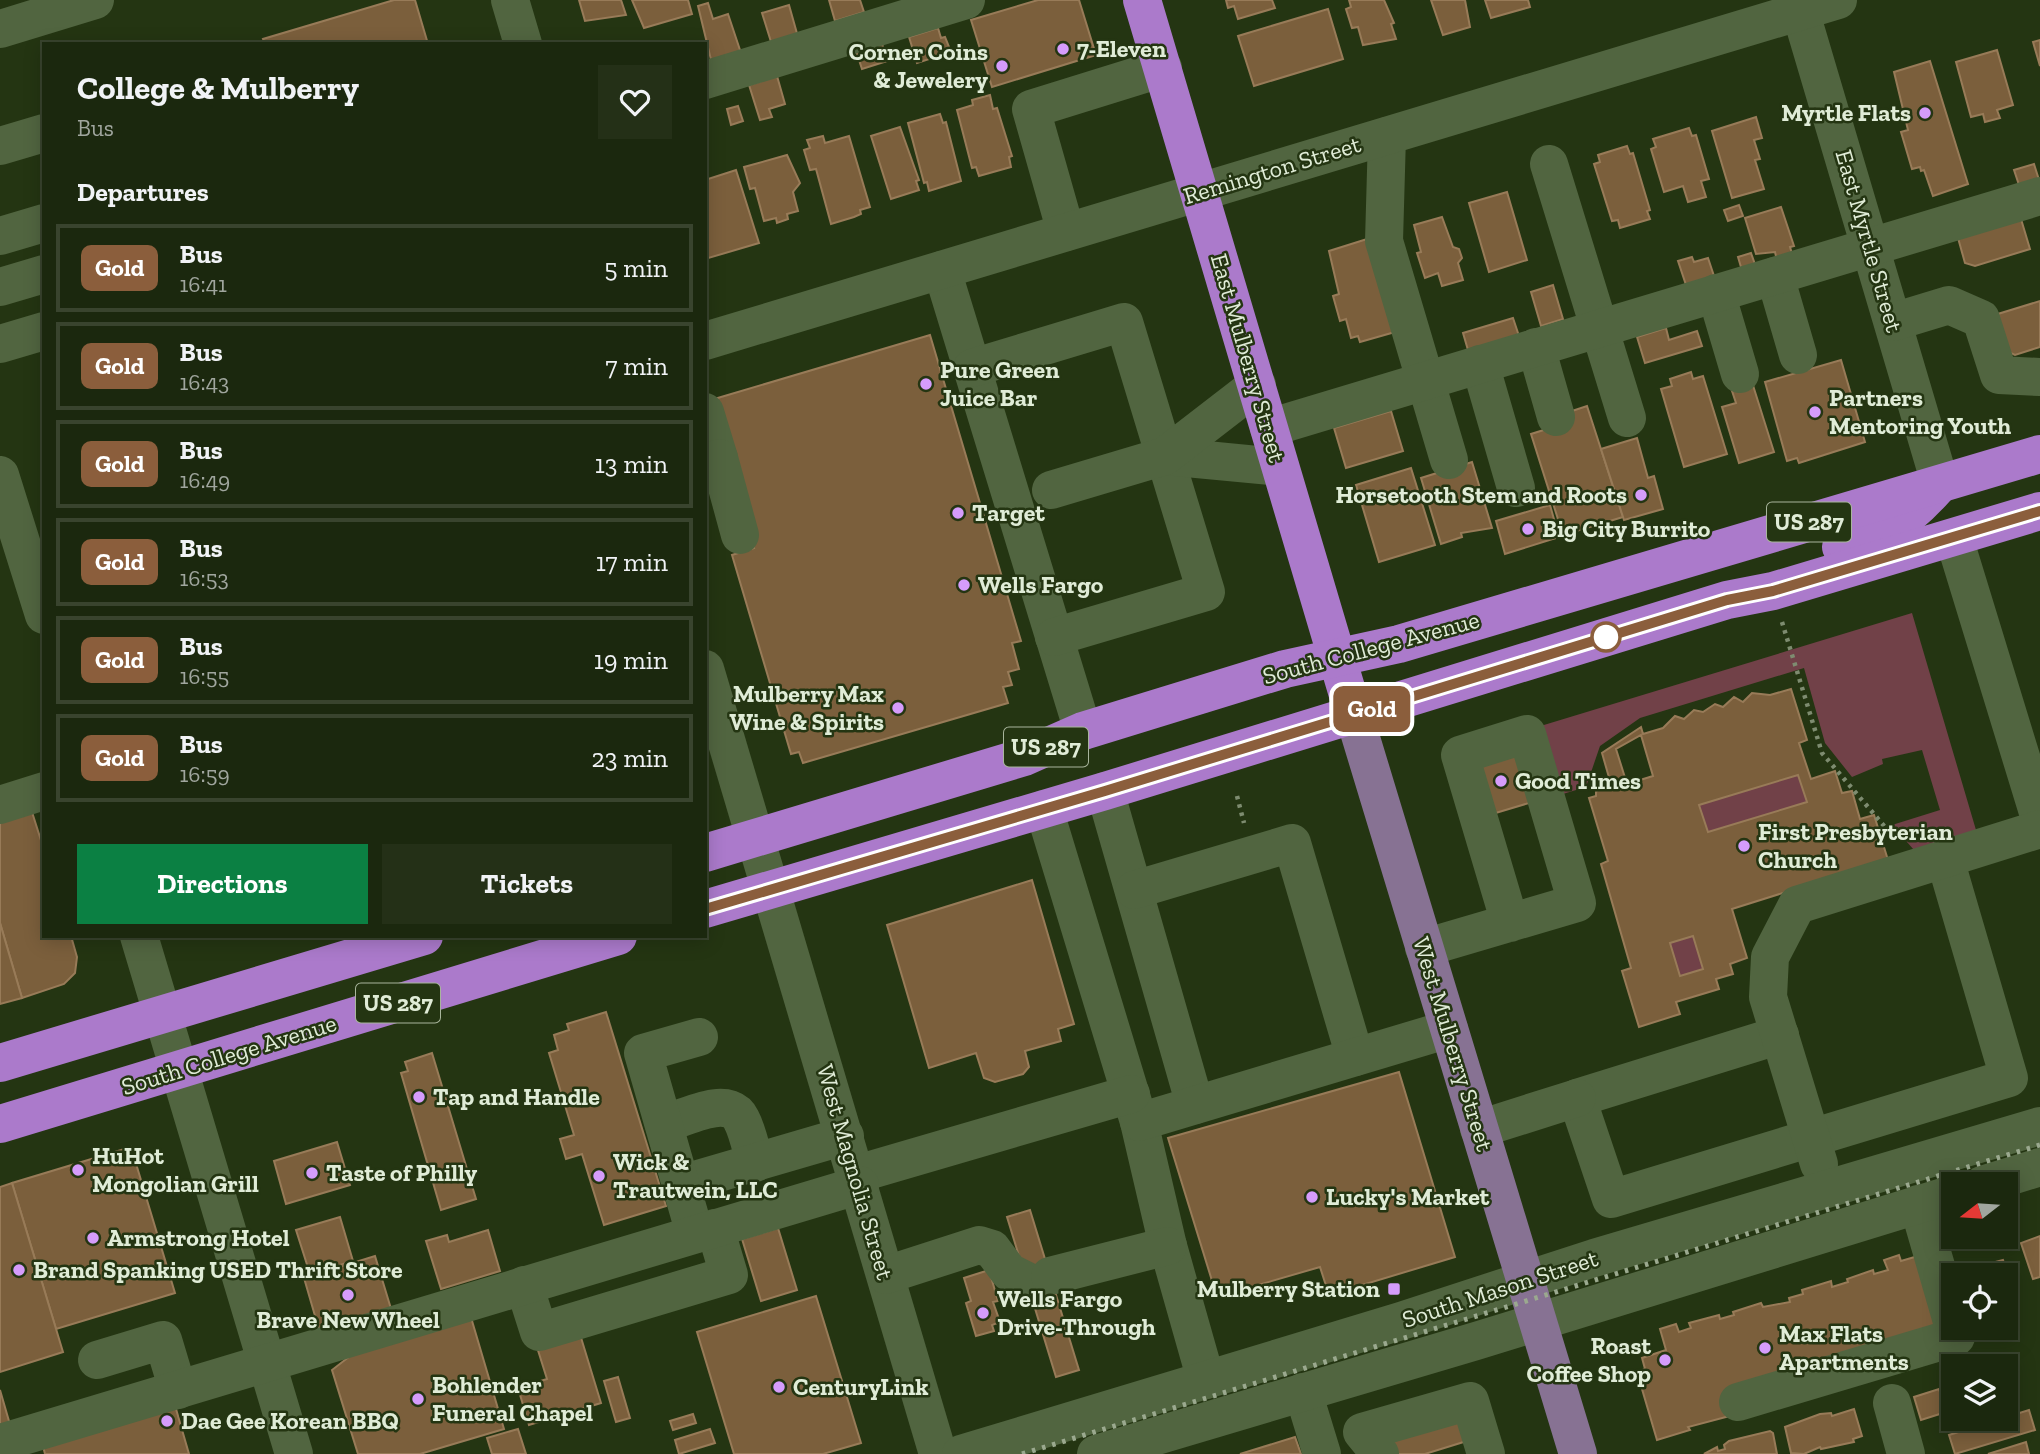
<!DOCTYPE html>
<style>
:root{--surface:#1b280e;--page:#243017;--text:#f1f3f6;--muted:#a0a69e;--line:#39442e;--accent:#0b8043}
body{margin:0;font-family:"Zilla Slab",serif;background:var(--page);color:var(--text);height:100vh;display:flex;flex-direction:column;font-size:26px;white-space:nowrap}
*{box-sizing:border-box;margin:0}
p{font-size:23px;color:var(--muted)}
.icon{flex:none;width:38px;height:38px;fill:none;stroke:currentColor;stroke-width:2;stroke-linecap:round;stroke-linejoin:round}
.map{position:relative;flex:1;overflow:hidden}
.sheet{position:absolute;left:42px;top:42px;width:665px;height:896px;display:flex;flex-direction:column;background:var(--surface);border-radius:0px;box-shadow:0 4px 18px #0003,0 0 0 2px var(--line)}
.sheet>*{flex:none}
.badge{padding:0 14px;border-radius:10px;font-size:24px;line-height:46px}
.needle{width:46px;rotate:253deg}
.tools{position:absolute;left:1941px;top:1172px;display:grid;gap:14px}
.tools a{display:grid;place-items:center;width:77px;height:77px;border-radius:0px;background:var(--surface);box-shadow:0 4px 18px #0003,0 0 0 2px var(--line);font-size:35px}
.map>.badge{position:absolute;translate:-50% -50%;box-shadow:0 0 0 4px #fff}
h2{padding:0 35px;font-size:26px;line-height:63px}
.round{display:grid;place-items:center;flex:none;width:74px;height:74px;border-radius:0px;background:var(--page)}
.overview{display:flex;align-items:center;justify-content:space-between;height:119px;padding:0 35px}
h1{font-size:33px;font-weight:700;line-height:52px}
.button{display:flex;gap:14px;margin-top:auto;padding:14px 35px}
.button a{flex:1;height:80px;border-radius:0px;background:var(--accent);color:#fff;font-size:28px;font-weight:700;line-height:80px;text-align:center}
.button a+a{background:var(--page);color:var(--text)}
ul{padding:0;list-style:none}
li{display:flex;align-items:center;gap:21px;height:88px;margin:0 14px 10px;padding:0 21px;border:4px solid var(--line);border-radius:0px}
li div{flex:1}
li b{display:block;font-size:26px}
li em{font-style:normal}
li .badge{min-width:77px;font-weight:700;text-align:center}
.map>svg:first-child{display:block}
.green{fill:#714148}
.building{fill:#7b5f3c;stroke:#987b58;stroke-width:2;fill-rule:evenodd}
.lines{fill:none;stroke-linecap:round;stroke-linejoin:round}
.path{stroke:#7e8c70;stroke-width:4.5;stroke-dasharray:3.5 5;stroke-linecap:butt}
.minor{stroke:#516540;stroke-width:38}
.major{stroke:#877293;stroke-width:38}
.highway{stroke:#ab7acb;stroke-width:38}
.rail{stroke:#9ba98f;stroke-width:5;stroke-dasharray:3.5 7;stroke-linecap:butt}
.line-casing{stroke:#fff;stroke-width:16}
.line{stroke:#8b5e3c;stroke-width:10}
.poi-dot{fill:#d59cfb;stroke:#243512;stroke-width:2.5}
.stop-dot{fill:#fff;stroke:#8b5e3c;stroke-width:3.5}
.labels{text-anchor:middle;stroke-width:5;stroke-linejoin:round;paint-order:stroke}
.shield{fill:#243512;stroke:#a8b59c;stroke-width:2}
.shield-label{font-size:23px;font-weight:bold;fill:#e0ecd7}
.poi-label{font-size:24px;font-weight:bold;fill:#e0ecd7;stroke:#243512;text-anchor:start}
.street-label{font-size:24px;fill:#e0ecd7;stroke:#243512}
</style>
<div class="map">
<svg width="2040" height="1454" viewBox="0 0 2040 1454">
<rect width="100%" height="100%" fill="#243512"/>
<g class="green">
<polygon points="1912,613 1976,830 1914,850 1892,825 1940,810 1922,750 1882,759 1883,764 1852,777 1825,743 1804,668 1640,718 1600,746 1586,787 1553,797 1534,728"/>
<polygon points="1798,775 1807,802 1708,832 1699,805"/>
<polygon points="1693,936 1703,969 1680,976 1670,943"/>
</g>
<g class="building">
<polygon points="394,0 415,0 428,44 265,44 263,39"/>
<polygon points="579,0 621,0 626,15 585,21"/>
<polygon points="632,0 688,0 692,14 644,28"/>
<polygon points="829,0 860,0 864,12 835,21"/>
<polygon points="1038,0 1079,0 1096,55 992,87 971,20"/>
<polygon points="1226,0 1272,0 1275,8 1238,19 1234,6 1228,8"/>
<polygon points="1349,0 1384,0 1394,23 1391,24 1396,39 1363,45 1358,27 1352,28 1346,9 1351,7"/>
<polygon points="1431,0 1465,0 1470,27 1443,35"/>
<polygon points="1485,0 1528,0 1530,7 1491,18"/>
<polygon points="708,3 713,19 728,14 743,59 713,68 698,6"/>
<polygon points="789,5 798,37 772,45 762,13"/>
<polygon points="1328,9 1343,59 1254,86 1238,36"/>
<polygon points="938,28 941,38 945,37 951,52 917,63 909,37"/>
<polygon points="881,40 887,61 862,69 855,48"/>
<polygon points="2040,40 2040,66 2033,42"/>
<polygon points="1997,50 2013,105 1997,110 2000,118 1985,122 1983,114 1971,117 1956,62"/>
<polygon points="1930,61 1968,184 1933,196 1924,170 1921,171 1920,167 1912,169 1901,132 1908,130 1894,72"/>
<polygon points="777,76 785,104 769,109 772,117 760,120 749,85"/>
<polygon points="990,95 993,109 997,108 1012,156 1009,157 1011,167 979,176 976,167 972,168 957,110 973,105 972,100"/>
<polygon points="738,106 743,121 731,125 727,109"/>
<polygon points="940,114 943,123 946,122 961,181 929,191 927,182 924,183 908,123"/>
<polygon points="1756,117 1762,138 1754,140 1760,159 1755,160 1764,189 1732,198 1712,131"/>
<polygon points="900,127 919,180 916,181 919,190 891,199 871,136"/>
<polygon points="1689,128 1692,136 1696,135 1709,179 1701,181 1706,197 1688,202 1683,186 1664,192 1651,149 1656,147 1653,139"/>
<polygon points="823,136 825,143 849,136 870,207 860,210 861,214 854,217 831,224 816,169 810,170 804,150 810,148 807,140"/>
<polygon points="1627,146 1630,154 1633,153 1650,210 1647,211 1650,219 1620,228 1618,220 1612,221 1594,164 1600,162 1598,155"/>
<polygon points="787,155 800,183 793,192 798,211 787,214 788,219 777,223 776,218 764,221 755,188 750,189 744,167"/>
<polygon points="2034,164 2040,183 2022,194 2014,170"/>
<polygon points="736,170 759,243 705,259 705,180"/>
<polygon points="1507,192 1527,260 1489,272 1469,203"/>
<polygon points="1739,205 1743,216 1728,221 1724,210"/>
<polygon points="1781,207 1794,246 1790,247 1794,260 1778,265 1775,252 1756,254 1745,218"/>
<polygon points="1442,217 1453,247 1459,249 1462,258 1458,263 1463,280 1442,286 1438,273 1425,278 1417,253 1421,252 1414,225"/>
<polygon points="2021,219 2030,249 1975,266 1965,263 1958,238"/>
<polygon points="1367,239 1395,332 1360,342 1358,336 1351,338 1346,319 1340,321 1333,296 1339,294 1329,251"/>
<polygon points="1751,253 1757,270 1743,274 1738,257"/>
<polygon points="1692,257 1694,262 1708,258 1716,282 1688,291 1678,261"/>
<polygon points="1553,285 1563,319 1541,326 1531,292"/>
<polygon points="2040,301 2040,347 2015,355 1997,347 1988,317"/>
<polygon points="1513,318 1521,342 1470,357 1463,333"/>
<polygon points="1666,328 1669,340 1697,331 1702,346 1645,363 1637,337"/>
<polygon points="930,335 1021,641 1012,643 1019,669 1008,672 1012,685 1003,687 1008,703 803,763 799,752 791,754 732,555 754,548 711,400"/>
<polygon points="1841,360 1865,442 1799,463 1797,458 1787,461 1765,382"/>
<polygon points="1691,372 1693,379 1703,376 1727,454 1684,467 1661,389 1672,386 1670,379"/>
<polygon points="1751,379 1774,452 1739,463 1722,407 1736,403 1730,385"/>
<polygon points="1587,406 1623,517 1563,535 1531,434 1563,424 1560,415"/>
<polygon points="1391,411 1403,451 1346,468 1334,428"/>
<polygon points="1637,438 1648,478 1654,476 1663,509 1624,520 1601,449"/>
<polygon points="1472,462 1492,528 1461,533 1462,537 1441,544 1421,478"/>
<polygon points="1411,468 1435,545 1379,562 1356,485"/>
<polygon points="1550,505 1559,537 1505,554 1496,521"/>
<path d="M1791,689l16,51 -8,3 12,36 24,-8 7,22 10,-2 8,28 14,-4 14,45 -156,49 15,49 -17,6 3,10 -17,5 3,10 -43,13 4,12 -41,13 -17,-56 9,-3 -30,-104 7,-3 -19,-63 7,-2v-4l14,-11 -8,-28 39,-26 2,7 20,-6 12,-12 9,3 10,-9 9,2 12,-8 8,3 11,-10 9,5 9,-9 18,2zM1641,735l12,41 -26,8 -11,-35zM1798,775l9,27 -99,30 -9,-27zM1693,936l10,33 -23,7 -10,-33z"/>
<polygon points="1524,750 1539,800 1489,815 1474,765"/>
<polygon points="32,812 44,850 44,936 71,936 77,957 75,973 64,984 22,998 0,923 0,822"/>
<polygon points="1032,880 1074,1024 1058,1029 1061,1041 1025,1051 1029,1067 1023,1074 995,1082 984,1078 976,1053 929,1068 887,925"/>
<polygon points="0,923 22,998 0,1004"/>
<polygon points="606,1012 666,1206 604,1225 582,1154 566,1159 560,1139 574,1135 549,1053 558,1050 554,1035 569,1030 567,1024"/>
<polygon points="432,1053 476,1199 441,1210 401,1073 408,1071 405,1062"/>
<polygon points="1399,1072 1455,1257 1329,1295 1320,1267 1217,1297 1168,1138"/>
<polygon points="337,1142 350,1185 286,1204 274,1161"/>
<polygon points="131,1147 175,1293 56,1329 12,1183"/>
<polygon points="12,1183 63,1352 0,1372 0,1187"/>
<polygon points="1030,1210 1079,1370 1056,1377 1007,1217"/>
<polygon points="340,1217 353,1261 310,1274 296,1230"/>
<polygon points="778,1228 797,1290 761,1301 742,1239"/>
<polygon points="488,1230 500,1271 441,1289 426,1241 447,1235 449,1242"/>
<polygon points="2040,1236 2040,1277 2033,1279 2021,1243"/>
<polygon points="1899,1255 1901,1261 1918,1256 1941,1329 1741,1413 1688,1427 1690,1430 1657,1440 1637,1372 1645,1369 1642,1358 1666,1350 1660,1329 1676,1324 1679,1332 1691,1328 1689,1323 1719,1315 1720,1319 1734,1315 1733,1312 1761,1303 1763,1307 1790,1302 1789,1298 1803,1294 1802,1290 1831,1281 1832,1287 1848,1282 1847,1279 1873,1270 1874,1274 1888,1270 1884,1260"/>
<polygon points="375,1256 392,1312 320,1333 304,1278"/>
<polygon points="2003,1260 2011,1284 2006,1286 2006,1276 1987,1276 1984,1265"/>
<polygon points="989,1270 998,1301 993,1302 1000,1322 992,1325 994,1331 976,1336 966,1303 971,1301 964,1278"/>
<polygon points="816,1296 861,1443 823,1454 734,1454 697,1332"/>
<polygon points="470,1314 504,1429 420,1454 358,1454 332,1370 363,1346"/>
<polygon points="579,1331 601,1403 529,1425 518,1388 547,1379 536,1344"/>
<polygon points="618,1377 630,1418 616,1422 604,1381"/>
<polygon points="1939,1389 1946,1412 1921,1420 1914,1397"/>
<polygon points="0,1390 11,1428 0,1431"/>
<polygon points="174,1402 189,1454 45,1454 42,1442"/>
<polygon points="1460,1407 1470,1440 1425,1454 1397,1454 1389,1429"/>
<polygon points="1854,1409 1862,1436 1853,1439 1854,1442 1821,1449 1820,1447 1804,1454 1791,1453 1785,1427 1820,1414 1831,1413 1832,1416"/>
<polygon points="2029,1410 2035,1430 1955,1454 1949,1435"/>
<polygon points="693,1414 696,1423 673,1430 670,1421"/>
<polygon points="518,1429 526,1454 492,1454 487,1438"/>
<polygon points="710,1429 715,1443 679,1454 675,1440"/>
<polygon points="1770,1431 1773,1433 1777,1454 1704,1454 1717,1447 1718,1451 1725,1449 1724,1445 1729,1441"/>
<polygon points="1295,1437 1301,1454 1240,1454"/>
<polygon points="2026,1442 2029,1454 1988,1454"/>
</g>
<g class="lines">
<g class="path">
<polyline points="1782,622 1822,753 1896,840"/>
<polyline points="1237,796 1244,823"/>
</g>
<g class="minor">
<polyline points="510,0 523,44"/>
<polyline points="1797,0 1940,483"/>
<polyline points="0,29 95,0"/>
<polyline points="705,80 966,0"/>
<polyline points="1387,136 1384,241 1449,460"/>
<polyline points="0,146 44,133"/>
<polyline points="1549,164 1627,418"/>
<polyline points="1066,232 1031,109 1163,68"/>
<polyline points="0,236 44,223"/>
<polyline points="942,270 1083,731"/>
<polyline points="1775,276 1798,355"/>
<polyline points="0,287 44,274"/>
<polyline points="1716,293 1740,374"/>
<polyline points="1893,322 1949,305 1981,319 1999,375 2040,377"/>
<polyline points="705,341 1838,0"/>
<polyline points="0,344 44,331"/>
<polyline points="1536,347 1556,417"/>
<polyline points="1480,364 1516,488"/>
<polyline points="972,368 1124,322 1206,592 1054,637"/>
<polyline points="705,412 719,458 705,471"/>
<polyline points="1269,428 2040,196"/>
<polyline points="1165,456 1280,467"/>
<polyline points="719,458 740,535"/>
<polyline points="0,475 44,615"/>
<polyline points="1051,490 1165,456 1257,385"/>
<polyline points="1954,538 2040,819"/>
<polyline points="705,669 938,1454"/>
<polyline points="1105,791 1195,1105"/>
<polyline points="0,805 44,791"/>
<polyline points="1044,809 1139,1122 1168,1246 1206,1380"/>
<polyline points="1134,890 1292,843 1355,1057"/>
<polyline points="139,936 294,1454"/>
<polyline points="1424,948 1577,903 1527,734 1460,755 1510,923"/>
<polyline points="1780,1035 1577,1098 1611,1199 2009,1078 1945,859"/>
<polyline points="1139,1122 1449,1029"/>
<path d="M664,1124c20,-6 65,-30 77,-5 7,13 10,30 14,44"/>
<polyline points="1479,1129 1577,1098"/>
<polyline points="1819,1164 1768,997 1770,957 1797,905 2040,829"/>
<polyline points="857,1174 1131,1094"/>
<polyline points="681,1184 845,1136"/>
<polyline points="1982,1185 2040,1167"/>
<polyline points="1918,1204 1953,1325"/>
<polyline points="695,1234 643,1053 699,1037"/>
<polyline points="886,1275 979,1245 992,1249 1009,1272 1027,1281"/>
<polyline points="1050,1276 1168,1246"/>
<polyline points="524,1285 539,1332 729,1275 715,1228"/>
<polyline points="97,1360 163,1340 178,1390"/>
<polyline points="1303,1392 1322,1454"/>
<polyline points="1738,1402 1956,1337 1954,1328"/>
<polyline points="1892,1403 1906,1454"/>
<polyline points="0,1443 860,1185"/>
<polyline points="961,1454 1401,1321 1594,1258 2040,1126"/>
<polyline points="1096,1454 1476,1341 1953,1194"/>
<polyline points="1380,1454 1362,1432 1470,1401 1486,1454"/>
</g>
<polyline class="major" points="1354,715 1578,1454"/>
<g class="highway">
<polyline points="1142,0 1354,715"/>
<path d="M1841,547c46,-16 62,-22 95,-59"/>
<polyline points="705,853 1024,757 1083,731 1285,669 1399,644 2040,454"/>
<polyline points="705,909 1105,791 1727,600 1773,591 2040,511"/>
<polyline points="0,1063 424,936"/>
<polyline points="0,1124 618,936"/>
</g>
<polyline class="rail" points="1022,1454 2040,1145"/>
</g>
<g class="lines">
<g class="line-casing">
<polyline id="line" points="705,909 1105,791 1727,600 1773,591 2040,511"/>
</g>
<use href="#line" class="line"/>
</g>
<g class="poi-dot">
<circle cx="1063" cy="49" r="7"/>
<circle cx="1002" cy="66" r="7"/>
<circle cx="1925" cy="113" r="7"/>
<circle cx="926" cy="384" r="7"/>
<circle cx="1815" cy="412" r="7"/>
<circle cx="1641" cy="495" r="7"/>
<circle cx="958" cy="513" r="7"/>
<circle cx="1528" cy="529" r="7"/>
<circle cx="964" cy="585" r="7"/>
<circle cx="898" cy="708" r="7"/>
<circle cx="1501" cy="781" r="7"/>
<circle cx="1744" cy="846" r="7"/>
<circle cx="419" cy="1097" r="7"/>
<circle cx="78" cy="1170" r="7"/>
<circle cx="312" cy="1173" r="7"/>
<circle cx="599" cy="1176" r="7"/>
<circle cx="1312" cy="1197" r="7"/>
<circle cx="93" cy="1238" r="7"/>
<circle cx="19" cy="1270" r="7"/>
<rect x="1387" y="1282" width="14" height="14" rx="3.5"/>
<circle cx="348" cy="1295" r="7"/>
<circle cx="983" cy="1313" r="7"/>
<circle cx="1765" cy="1348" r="7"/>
<circle cx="1665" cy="1360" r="7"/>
<circle cx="779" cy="1387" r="7"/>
<circle cx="418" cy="1399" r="7"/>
<circle cx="167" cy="1421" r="7"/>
</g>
<circle class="stop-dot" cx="1606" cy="637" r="14"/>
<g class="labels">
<g class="shield">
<rect x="1767" y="502.5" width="84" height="39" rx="5"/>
<rect x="1004" y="727.5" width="84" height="39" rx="5"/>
<rect x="356" y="983.5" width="84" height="39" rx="5"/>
</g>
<g class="shield-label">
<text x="1809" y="530">US 287</text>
<text x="1046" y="755">US 287</text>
<text x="398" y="1011">US 287</text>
</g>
<g class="poi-label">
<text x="1077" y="57">7-Eleven</text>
<text x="988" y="60" text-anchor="end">Corner Coins<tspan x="988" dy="28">&amp; Jewelery</tspan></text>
<text x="1911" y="121" text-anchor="end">Myrtle Flats</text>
<text x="940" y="378">Pure Green<tspan x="940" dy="28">Juice Bar</tspan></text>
<text x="1829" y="406">Partners<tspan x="1829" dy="28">Mentoring Youth</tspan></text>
<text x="1627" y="503" text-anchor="end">Horsetooth Stem and Roots</text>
<text x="972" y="521">Target</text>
<text x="1542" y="537">Big City Burrito</text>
<text x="978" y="593">Wells Fargo</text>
<text x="884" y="702" text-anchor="end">Mulberry Max<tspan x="884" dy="28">Wine &amp; Spirits</tspan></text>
<text x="1515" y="789">Good Times</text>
<text x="1758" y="840">First Presbyterian<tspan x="1758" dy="28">Church</tspan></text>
<text x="433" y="1105">Tap and Handle</text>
<text x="92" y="1164">HuHot<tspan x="92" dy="28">Mongolian Grill</tspan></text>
<text x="613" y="1170">Wick &amp;<tspan x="613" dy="28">Trautwein, LLC</tspan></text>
<text x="326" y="1181">Taste of Philly</text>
<text x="1326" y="1205">Lucky's Market</text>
<text x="107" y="1246">Armstrong Hotel</text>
<text x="33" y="1278">Brand Spanking USED Thrift Store</text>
<text x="1380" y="1297" text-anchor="end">Mulberry Station</text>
<text x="997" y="1307">Wells Fargo<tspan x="997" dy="28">Drive-Through</tspan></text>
<text x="348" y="1328" text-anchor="middle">Brave New Wheel</text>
<text x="1779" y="1342">Max Flats<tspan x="1779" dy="28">Apartments</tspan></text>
<text x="1651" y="1354" text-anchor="end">Roast<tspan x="1651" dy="28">Coffee Shop</tspan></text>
<text x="432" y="1393">Bohlender<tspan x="432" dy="28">Funeral Chapel</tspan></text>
<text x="793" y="1395">CenturyLink</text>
<text x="181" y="1429">Dae Gee Korean BBQ</text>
</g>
<g class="street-label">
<text transform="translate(1272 170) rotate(-17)" y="8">Remington Street</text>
<text transform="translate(1869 241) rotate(74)" y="8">East Myrtle Street</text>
<text transform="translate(1248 358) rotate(74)" y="8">East Mulberry Street</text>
<text transform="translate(1371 648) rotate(-15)" y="8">South College Avenue</text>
<text transform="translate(1453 1044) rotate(73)" y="8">West Mulberry Street</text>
<text transform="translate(229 1055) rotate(-17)" y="8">South College Avenue</text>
<text transform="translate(855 1172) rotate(74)" y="8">West Magnolia Street</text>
<text transform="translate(1500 1289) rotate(-18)" y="8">South Mason Street</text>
</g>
</g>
</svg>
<div class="tools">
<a><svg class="needle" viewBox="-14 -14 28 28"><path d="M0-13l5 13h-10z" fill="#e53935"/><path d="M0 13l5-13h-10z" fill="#a0a69e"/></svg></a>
<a><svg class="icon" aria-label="locate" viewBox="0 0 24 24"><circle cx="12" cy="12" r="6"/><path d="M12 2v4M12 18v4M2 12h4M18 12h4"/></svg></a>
<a><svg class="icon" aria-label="layers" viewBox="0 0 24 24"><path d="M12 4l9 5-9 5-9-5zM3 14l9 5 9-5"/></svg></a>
</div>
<b class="badge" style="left:1372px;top:709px;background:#8b5e3c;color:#fff">Gold</b>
<section class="sheet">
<div class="overview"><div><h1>College &amp; Mulberry</h1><p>Bus</p></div><a class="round"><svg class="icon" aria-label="heart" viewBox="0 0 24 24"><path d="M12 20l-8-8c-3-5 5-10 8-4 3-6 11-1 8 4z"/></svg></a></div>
<h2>Departures</h2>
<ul>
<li><span class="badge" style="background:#8b5e3c;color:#fff">Gold</span><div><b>Bus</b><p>16:41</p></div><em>5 min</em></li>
<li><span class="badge" style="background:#8b5e3c;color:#fff">Gold</span><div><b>Bus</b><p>16:43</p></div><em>7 min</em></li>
<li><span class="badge" style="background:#8b5e3c;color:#fff">Gold</span><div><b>Bus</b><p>16:49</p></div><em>13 min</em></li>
<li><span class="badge" style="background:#8b5e3c;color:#fff">Gold</span><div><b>Bus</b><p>16:53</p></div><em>17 min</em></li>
<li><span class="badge" style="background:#8b5e3c;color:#fff">Gold</span><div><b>Bus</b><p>16:55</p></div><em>19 min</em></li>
<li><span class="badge" style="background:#8b5e3c;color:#fff">Gold</span><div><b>Bus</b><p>16:59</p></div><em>23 min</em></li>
</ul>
<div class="button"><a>Directions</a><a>Tickets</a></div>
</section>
</div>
